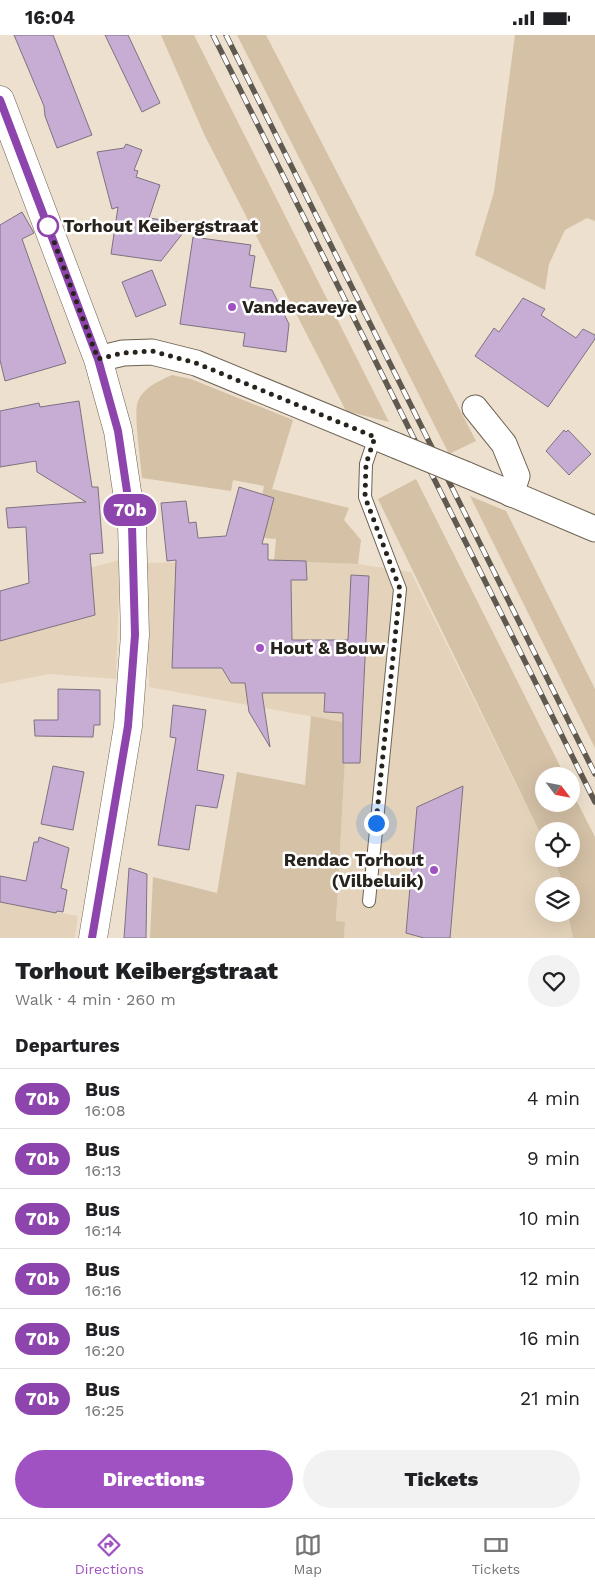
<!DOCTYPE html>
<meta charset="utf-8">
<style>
:root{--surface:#fff;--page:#f2f2f2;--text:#202124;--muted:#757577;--line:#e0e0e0;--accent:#a152c2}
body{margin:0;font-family:"Work Sans",sans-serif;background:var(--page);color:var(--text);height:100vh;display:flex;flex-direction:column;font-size:19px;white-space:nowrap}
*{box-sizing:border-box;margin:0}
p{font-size:16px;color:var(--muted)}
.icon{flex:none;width:28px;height:28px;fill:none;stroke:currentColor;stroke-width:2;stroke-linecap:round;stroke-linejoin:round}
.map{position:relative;height:903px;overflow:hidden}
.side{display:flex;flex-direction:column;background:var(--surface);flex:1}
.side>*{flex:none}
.badge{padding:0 10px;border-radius:16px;font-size:18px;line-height:32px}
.needle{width:32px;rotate:122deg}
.controls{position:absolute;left:535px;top:732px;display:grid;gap:10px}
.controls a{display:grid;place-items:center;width:45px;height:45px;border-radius:50%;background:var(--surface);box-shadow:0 5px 20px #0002;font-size:25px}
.you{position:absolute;width:25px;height:25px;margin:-12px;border:4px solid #fff;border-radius:50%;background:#1a73e8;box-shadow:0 0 0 8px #1a73e833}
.map>.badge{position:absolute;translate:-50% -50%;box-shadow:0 0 0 2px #fff}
h2{padding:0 15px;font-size:19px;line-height:45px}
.round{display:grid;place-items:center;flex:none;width:52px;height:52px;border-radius:26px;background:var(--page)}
.headline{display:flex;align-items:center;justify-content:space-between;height:85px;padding:0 15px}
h1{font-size:24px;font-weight:800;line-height:38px}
.button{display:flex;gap:10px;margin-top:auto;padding:10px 15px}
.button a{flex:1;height:58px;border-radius:30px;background:var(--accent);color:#fff;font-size:20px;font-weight:800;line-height:58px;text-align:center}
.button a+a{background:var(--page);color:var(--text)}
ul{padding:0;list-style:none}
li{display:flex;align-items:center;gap:15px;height:60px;padding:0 15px;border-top:1px solid var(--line)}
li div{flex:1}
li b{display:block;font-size:19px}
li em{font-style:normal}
li .badge{min-width:55px;font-weight:700;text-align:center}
.status{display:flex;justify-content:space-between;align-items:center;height:35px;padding:0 25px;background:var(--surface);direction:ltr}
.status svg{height:14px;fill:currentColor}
.dock{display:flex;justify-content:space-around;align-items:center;height:70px;border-top:1px solid var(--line);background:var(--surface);font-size:14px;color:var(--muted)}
.dock a{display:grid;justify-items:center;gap:2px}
.dock .selected{color:var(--accent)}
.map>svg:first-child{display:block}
.built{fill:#e4d3ba}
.green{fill:#d4c1a6}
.building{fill:#c7acd4;stroke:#7d7282}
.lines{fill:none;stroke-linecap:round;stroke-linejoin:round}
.service-casing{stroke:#6e6353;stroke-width:14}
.minor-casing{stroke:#6e6353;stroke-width:27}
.tertiary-casing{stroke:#6e6353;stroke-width:29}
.service{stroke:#fff;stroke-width:12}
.minor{stroke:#fff;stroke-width:25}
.tertiary{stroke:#fff;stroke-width:28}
.rail-casing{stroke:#60594f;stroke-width:5.5}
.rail{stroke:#fff;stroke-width:4;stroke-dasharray:11;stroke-linecap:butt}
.minor-bridge-casing{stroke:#6e6353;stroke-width:27;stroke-linecap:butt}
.minor-bridge{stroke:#fff;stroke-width:25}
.line-casing{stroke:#fff;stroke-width:11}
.line{stroke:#8e44ad;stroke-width:8}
.walk{stroke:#28241d;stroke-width:5;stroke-dasharray:0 9}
.stop-dot{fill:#fff;stroke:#8e44ad;stroke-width:2.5}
.poi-dot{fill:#a152c2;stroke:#fff;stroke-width:2}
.labels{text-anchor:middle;stroke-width:5;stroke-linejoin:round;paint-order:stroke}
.stop-label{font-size:18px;font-weight:bold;fill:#28241d;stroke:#fff;text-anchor:start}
.poi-label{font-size:18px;font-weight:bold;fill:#28241d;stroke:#fff;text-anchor:start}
</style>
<div class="status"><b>16:04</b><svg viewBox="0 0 49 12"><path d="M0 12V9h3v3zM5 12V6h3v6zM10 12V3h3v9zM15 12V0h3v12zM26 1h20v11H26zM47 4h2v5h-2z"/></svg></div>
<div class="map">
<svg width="595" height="903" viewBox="0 0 595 903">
<rect width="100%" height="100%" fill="#ede0ce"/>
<g class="built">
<polygon points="120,525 116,644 49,639 0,649 0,556"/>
<polygon points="274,526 358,529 411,537 544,806 544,824 552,824 560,839 563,851 544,851 544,879 570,879 577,903 344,903 345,887 336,887 347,688 149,652 147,528"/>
<polygon points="0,867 78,881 75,903 0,903"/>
</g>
<g class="green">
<polygon points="161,0 194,0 389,387 346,376 204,99"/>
<polygon points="237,0 266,0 476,406 449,419"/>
<polygon points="515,0 595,0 595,186 587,183 565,195 549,229 545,255 475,220 494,157"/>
<path d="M172,340l19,4 102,41 -21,69 77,19 -5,12 17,20 -3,24 -84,-3 2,-22 -22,-2 10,-51 -31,-6 -2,11 -89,-13c-1,-15 -9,-66 -4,-77 6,-14 21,-20 34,-26z"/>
<polygon points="416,444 565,741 544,741 544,769 571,769 571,755 595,802 595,903 573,903 568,879 571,879 571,851 562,851 560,839 552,824 571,824 571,796 544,796 544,806 378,464"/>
<polygon points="470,461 506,476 595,654 595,713"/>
<polygon points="311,681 347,688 336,886 345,887 344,903 150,903 153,842 217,858 237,737 305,750"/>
</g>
<g class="building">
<polygon points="14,0 53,0 92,100 57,113 45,81 44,71"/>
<polygon points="105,0 128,0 160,68 142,77"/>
<polygon points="126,109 142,115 134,135 138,136 136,142 160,150 149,183 190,189 161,226 111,219 118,172 112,174 97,117 124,113"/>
<polygon points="22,177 34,198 22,204 66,328 5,346 0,325 0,190"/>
<polygon points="193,202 251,210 249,220 255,221 250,252 272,255 289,289 286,317 243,311 245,298 180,289"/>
<polygon points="152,235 166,270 136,282 122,247"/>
<polygon points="523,263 545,274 541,280 576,303 583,294 595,300 595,304 548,372 475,321 494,293 499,297"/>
<polygon points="79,366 92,452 98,452 103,518 90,519 95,580 0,606 0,556 29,548 26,492 8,493 6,473 86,467 37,437 36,426 0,432 0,376 39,368 40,372"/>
<polygon points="564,395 566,397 568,395 591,419 569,440 546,416"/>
<polygon points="239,452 274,463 262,509 268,509 268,525 306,526 307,545 291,545 292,605 348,605 351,540 369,541 360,728 343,728 343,678 324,677 325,658 262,658 270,712 249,677 245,648 231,648 222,633 172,633 176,525 167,526 161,468 186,466 189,488 196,487 198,503 226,501"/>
<polygon points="58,654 100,655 100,690 94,690 93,702 35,701 34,685 58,685"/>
<polygon points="173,670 206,675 197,735 224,740 217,773 196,770 189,815 158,810 176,703 170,702"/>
<polygon points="53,731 84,737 73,795 41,789"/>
<polygon points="463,751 450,903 424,903 406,898 417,772"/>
<polygon points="39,802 69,813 61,853 67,855 63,877 57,876 56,878 0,867 0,841 26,846 34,807 38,807"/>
<polygon points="129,833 147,839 146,903 124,903"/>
</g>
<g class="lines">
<g class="service-casing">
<polyline id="service" points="369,866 400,554 365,462 366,429 375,402"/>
</g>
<g class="minor-casing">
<g id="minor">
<polyline points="98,324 123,318 152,317 196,328 397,411"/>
<polyline points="475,373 504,409 517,441 511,459"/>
<polyline points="465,439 595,494"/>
</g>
</g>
<g class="tertiary-casing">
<polyline id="tertiary" points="0,65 98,324 118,396 132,490 135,600 128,691 93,903"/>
</g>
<use href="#service" class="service"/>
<use href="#minor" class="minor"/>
<use href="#tertiary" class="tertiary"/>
<g class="rail-casing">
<g id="rail">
<polyline points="213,0 595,767"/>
<polyline points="226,0 595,739"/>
</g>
</g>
<use href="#rail" class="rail"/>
<g class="minor-bridge-casing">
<polyline id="minor-bridge" points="397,411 465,439"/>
</g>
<use href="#minor-bridge" class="minor-bridge"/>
</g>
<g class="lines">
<g class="line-casing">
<polyline id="line" points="0,65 98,324 118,396 132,490 135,600 128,691 92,903"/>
</g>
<use href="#line" class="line"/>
<polyline class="walk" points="48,191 98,324 123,318 152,316 196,328 375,402 366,429 365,462 400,554 376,788"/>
</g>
<circle class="stop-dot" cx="48" cy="191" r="10"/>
<g class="poi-dot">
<circle cx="232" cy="272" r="5"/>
<circle cx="260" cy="613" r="5"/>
<circle cx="434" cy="835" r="5"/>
</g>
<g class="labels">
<g class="stop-label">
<text x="63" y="197">Torhout Keibergstraat</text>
</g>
<g class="poi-label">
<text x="242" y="278">Vandecaveye</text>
<text x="270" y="619">Hout &amp; Bouw</text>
<text x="424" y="831" text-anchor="end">Rendac Torhout<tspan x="424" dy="21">(Vilbeluik)</tspan></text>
</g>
</g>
</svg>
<div class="controls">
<a><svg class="needle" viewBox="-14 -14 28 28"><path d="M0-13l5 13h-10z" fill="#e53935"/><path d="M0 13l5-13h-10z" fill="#757577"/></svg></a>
<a><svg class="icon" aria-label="locate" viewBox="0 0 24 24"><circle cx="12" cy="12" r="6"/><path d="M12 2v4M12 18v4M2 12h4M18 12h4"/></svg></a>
<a><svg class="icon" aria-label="layers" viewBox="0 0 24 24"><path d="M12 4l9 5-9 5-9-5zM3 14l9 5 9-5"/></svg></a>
</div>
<div class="you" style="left:376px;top:788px"></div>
<b class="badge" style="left:130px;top:475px;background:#8e44ad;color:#fff">70b</b>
</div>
<section class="side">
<div class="headline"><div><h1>Torhout Keibergstraat</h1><p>Walk · 4 min · 260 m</p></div><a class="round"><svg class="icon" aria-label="heart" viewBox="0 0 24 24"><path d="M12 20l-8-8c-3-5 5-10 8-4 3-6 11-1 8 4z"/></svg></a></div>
<h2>Departures</h2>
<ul>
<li><span class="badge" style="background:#8e44ad;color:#fff">70b</span><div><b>Bus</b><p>16:08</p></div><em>4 min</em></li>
<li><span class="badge" style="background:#8e44ad;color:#fff">70b</span><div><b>Bus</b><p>16:13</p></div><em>9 min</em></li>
<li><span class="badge" style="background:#8e44ad;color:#fff">70b</span><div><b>Bus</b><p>16:14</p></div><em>10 min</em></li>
<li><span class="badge" style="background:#8e44ad;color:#fff">70b</span><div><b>Bus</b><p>16:16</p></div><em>12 min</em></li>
<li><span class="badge" style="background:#8e44ad;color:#fff">70b</span><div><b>Bus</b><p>16:20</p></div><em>16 min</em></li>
<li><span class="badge" style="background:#8e44ad;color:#fff">70b</span><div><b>Bus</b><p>16:25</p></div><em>21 min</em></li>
</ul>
<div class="button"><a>Directions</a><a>Tickets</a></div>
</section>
<nav class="dock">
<a class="selected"><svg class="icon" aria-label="directions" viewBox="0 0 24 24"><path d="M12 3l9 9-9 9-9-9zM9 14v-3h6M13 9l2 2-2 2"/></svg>Directions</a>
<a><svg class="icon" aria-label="map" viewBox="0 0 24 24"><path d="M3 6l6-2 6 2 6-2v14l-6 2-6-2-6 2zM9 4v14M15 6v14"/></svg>Map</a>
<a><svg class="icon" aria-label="tickets" viewBox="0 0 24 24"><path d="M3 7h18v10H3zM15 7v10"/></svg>Tickets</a>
</nav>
